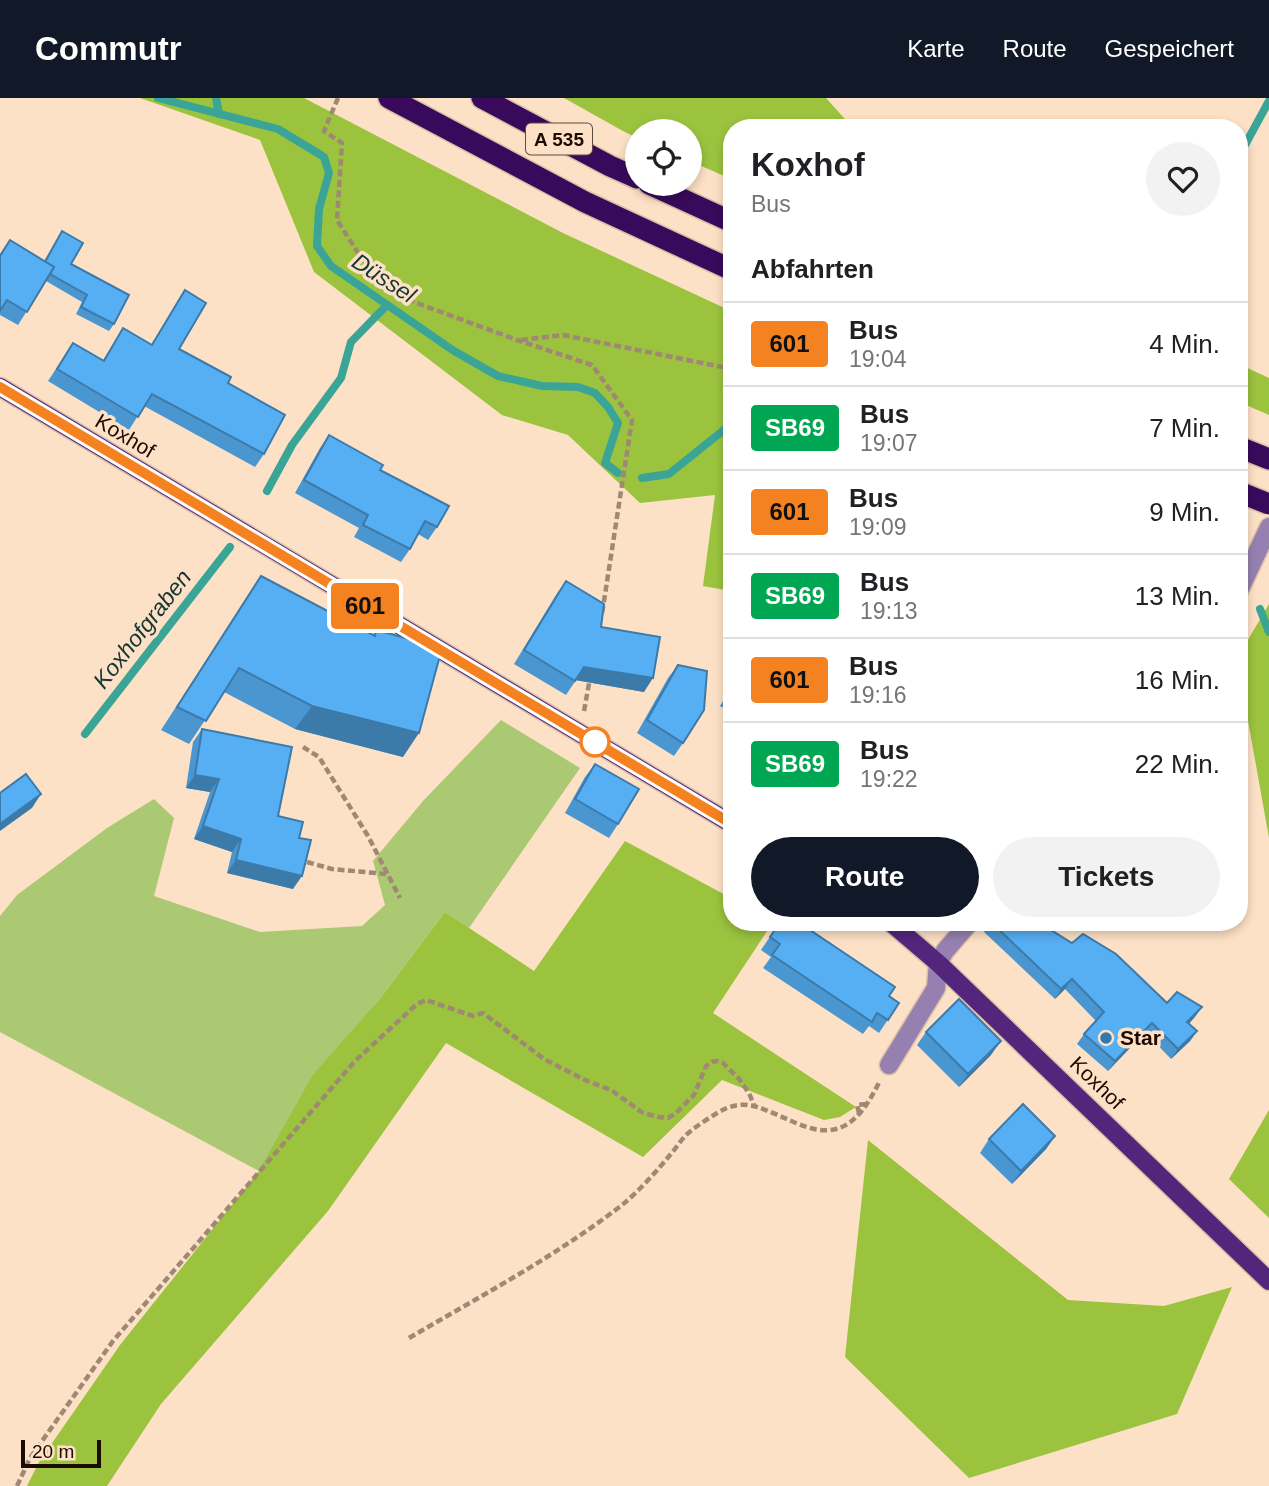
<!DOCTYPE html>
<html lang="de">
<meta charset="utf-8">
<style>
:root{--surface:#fff;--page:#f2f2f2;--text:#202124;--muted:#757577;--line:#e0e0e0;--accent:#111827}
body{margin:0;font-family:Helvetica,sans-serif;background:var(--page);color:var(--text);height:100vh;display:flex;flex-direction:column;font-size:26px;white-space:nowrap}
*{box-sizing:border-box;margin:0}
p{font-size:23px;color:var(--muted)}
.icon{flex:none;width:38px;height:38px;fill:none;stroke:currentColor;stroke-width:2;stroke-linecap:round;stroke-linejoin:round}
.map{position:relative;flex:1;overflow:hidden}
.details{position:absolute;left:723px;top:21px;width:525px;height:812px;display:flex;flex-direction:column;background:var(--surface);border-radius:28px;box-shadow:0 4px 10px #0003}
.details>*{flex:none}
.badge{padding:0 14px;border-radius:5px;font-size:24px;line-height:46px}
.tools{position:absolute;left:625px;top:21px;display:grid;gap:14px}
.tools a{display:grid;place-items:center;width:77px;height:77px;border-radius:50%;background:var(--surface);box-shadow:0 4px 10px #0003;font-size:35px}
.scale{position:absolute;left:21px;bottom:18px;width:80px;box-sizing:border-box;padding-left:7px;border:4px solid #1b0b00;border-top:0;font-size:19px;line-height:24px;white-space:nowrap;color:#1b0b00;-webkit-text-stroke:5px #fde1c6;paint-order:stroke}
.map>.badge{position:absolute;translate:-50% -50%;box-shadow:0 0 0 4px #fff}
h2{padding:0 28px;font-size:26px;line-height:63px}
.round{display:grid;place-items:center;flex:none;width:74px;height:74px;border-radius:37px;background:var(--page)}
.head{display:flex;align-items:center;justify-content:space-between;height:119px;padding:0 28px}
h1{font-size:33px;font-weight:700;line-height:52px}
.button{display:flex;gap:14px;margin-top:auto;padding:14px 28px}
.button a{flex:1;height:80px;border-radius:42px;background:var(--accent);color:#fff;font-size:28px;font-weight:700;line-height:80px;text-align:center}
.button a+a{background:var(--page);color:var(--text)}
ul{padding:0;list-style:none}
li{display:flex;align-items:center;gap:21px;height:84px;padding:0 28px;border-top:2px solid var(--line)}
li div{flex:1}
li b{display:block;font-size:26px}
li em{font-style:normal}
li .badge{min-width:77px;font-weight:700;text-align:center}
header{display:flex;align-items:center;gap:42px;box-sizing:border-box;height:98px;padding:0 35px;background:var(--accent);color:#fff}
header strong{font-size:33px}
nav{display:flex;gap:38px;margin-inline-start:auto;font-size:24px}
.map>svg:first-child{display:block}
.green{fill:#aac972}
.forest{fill:#9bc33e}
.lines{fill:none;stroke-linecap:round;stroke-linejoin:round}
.stream{stroke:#3aa596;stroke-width:8}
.minor-casing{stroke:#d9bfa6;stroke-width:21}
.major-casing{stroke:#d9bfa6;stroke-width:21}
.highway-casing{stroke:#d9bfa6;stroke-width:24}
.path{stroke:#9f8874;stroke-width:4.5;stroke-dasharray:7 3.5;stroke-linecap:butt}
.minor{stroke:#9580af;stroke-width:18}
.major{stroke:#53267c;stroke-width:18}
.highway{stroke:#390a5b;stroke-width:21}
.highway-bridge-casing{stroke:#d9bfa6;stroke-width:24;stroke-linecap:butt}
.highway-bridge{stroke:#390a5b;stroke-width:21}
.wall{fill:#4a96d1}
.shaded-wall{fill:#3c7aaa}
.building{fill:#56aef3;stroke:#3c7aaa;stroke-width:2}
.line-casing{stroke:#fff;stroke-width:16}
.line{stroke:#f58220;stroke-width:10}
.stop-dot{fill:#fff;stroke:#f58220;stroke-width:3.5}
.poi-dot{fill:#3479ae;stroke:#fde1c6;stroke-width:2.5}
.labels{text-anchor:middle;stroke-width:7;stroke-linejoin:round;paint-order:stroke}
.shield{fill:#fde1c6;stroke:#5f4b3b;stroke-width:2}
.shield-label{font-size:19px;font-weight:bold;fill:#1b0b00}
.street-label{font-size:21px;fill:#1b0b00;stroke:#fde1c6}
.poi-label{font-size:21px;font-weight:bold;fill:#1b0b00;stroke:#fde1c6;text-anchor:start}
.water-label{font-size:23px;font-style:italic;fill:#163632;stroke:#fde1c6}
</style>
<header>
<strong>Commutr</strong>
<nav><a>Karte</a><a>Route</a><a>Gespeichert</a></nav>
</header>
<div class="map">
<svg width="1269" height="1388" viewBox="0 0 1269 1388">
<rect width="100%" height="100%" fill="#fde1c6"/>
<polygon class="green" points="501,622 580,670 469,830 445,814 379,902 259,1073 0,934 0,818 17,797 107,730 154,701 174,720 154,798 260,834 362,828 385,807 373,763 423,703"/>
<g class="forest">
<polygon points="140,0 304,0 563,135 731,213 731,493 703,488 715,397 640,405 568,337 502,317 314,174 260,42"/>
<polygon points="564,0 826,0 853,30 732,30 731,81 690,63 690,33 637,33 637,40 623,33"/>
<polygon points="1239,266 1269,280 1269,317 1239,304"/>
<polygon points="1269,506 1269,740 1247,617 1239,612 1239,557"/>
<polygon points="625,743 731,800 732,824 773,824 713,915 856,1009 840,1019 824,1022 722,982 643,1059 446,945 328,1113 161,1306 107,1388 27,1388 39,1364 120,1247 259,1073 312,978 379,902 445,814 534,873"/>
<polygon points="1269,1012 1269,1120 1229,1081"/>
<polygon points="868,1042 1068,1202 1164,1208 1232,1189 1177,1316 969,1380 845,1259"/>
</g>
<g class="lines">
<g class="stream">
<polyline points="158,0 278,31 324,59 329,75 319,111 317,148 331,168 454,253 498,278 542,288 578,289 595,295 608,309 618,325 605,365 618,375"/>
<polyline points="216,0 219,16"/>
<polyline points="1239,58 1269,3"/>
<polyline points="642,380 669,376 725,331 732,332"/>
<polyline points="267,393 292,347 341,280 351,244 387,207"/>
<polyline points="1260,511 1269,534"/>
<polyline points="85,636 230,449"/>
</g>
<g class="minor-casing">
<g id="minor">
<polyline points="1239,493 1269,429"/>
<polyline points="889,967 936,890 938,865 945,853 970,824"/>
</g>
</g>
<g class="major-casing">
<g id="major">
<polyline points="0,289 732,726"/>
<polyline points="890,824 938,865 1269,1183"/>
</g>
</g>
<g class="highway-casing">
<g id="highway">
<polyline points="389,0 585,104 732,172"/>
<polyline points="482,0 610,68 637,80"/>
<polyline points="649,86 732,124"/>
<polyline points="1239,349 1269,361"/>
</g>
</g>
<g class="path">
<polyline points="338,0 324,33 342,45 337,122 362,161 414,204 517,242 592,267 632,322 602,516"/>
<polyline points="521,242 563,237 732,271"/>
<polyline points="584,613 590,580"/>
<polyline points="303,649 319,659 368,738 400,800"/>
<polyline points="307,764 332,771 386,776"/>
<polyline points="859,1015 857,1007 866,1006"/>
<path d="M409,1240c72,-42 147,-82 213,-133 17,-14 34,-33 48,-50 6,-7 11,-15 17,-21 8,-7 30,-22 40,-26 15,-6 27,-3 41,3 33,13 63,35 92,2 8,-9 14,-21 20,-32"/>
<polyline points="17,1388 30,1360 113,1243 355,963 417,906 426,902 473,918 483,915 544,961 585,982 611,992 643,1015 659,1019 668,1020 675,1016 694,997 706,968 712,964 717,963 723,965 739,981 749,995 754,1007"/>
</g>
<use href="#minor" class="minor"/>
<use href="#major" class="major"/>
<use href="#highway" class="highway"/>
<g class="highway-bridge-casing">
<polyline id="highway-bridge" points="1239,394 1269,406"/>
</g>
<use href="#highway-bridge" class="highway-bridge"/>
</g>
<g class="wall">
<polygon points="62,133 71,166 114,226 109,233 76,216 82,204 46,183 18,227 0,217 0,156 10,142 44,163"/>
<polygon points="185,192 179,251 228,285 264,356 255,369 144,308 129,332 48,283 73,245 103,262 123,230 151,247"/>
<polygon points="329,337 380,372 437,429 428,442 418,436 410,451 401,464 354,439 359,430 295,395 320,350"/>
<polygon points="261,478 373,537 376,532 403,659 295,631 224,594 189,646 161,632 245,502"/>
<polygon points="566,483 601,529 644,594 576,582 566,597 514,566 556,497"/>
<polygon points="678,567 683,645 674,658 637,635 668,580"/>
<polygon points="732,589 732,615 720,608"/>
<polygon points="202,631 278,718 299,740 293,791 227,775 232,754 194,741 210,694 186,690 193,644"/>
<polygon points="595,666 618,726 609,740 565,715 585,679"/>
<polygon points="780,824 899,905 879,935 869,928 863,936 763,870 771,859 761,852"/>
<polygon points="990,824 1167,905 1202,909 1189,926 1197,933 1190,943 1171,961 1145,934 1108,973 1077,946 1084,936 1096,923 1065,891 1055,901 984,834"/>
<polygon points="926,934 991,957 959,989 917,947"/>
<polygon points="1055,1038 1046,1051 1012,1086 980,1055 989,1041"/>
</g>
<g class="shaded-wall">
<polygon points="584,569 653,580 644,594 575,582"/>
<polygon points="312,608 419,635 403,659 295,631"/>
<polygon points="195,677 219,681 210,694 186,690"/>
<polygon points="41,696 32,710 0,733 0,726"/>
<polygon points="203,728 241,741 232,754 194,741"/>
<polygon points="236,762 302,778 293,791 227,775"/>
<polygon points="1072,881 1065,891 1055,901 1061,891"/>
<polygon points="1202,909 1195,919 1181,934 1187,924"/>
<polygon points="1152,925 1145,934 1108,973 1115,963"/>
<polygon points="1197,933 1190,943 1171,961 1178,951"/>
<polygon points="1001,943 991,957 959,989 968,976"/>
<polygon points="1055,1038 1046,1051 1012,1086 1021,1073"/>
</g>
<g class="building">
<polygon points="62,133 83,145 71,166 129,197 114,226 81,209 87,197 50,176 54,169 45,164"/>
<polygon points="10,142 54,169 27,214 7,202 0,213 0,158"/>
<polygon points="185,192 206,205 179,251 231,279 228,285 285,317 264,356 152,296 138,319 57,271 73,245 104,263 123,230 152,247"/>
<polygon points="329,337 383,367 380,372 449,408 437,429 425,423 410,451 363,427 368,417 304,382"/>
<polygon points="261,478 375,538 376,532 442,550 419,635 312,608 239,570 206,623 177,609"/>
<polygon points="566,483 604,506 601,529 660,539 653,580 584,569 575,583 524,552"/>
<polygon points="678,567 707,573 704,612 683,645 647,622"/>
<polygon points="202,631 292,649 278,718 303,724 299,740 311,742 302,778 236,762 241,741 203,728 219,681 195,677"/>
<polygon points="595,666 639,691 618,726 575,701"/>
<polygon points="26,676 41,696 0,726 0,695"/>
<polygon points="780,824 786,824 792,828 794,824 798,824 895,889 889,898 899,905 888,922 877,915 872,924 772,857 780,846 770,839"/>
<polygon points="991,824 1038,824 1072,845 1083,836 1116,856 1167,905 1177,894 1202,909 1187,924 1197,933 1178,951 1152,925 1115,963 1084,936 1104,914 1072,881 1061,891"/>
<polygon points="959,901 1001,943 968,976 926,934"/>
<polygon points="1023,1006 1055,1038 1021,1073 989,1041"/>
</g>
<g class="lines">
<g class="line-casing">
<polyline id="line" points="0,289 732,726"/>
</g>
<use href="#line" class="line"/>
</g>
<circle class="stop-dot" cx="595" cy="644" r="14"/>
<circle class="poi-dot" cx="1106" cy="940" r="7"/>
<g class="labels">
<rect class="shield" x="526" y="25.5" width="66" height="31" rx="5"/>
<g class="shield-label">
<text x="559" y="48">A 535</text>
</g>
<g class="street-label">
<text transform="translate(125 338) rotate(31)" y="7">Koxhof</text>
<text transform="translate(1097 985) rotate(44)" y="7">Koxhof</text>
</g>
<g class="poi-label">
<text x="1120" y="947">Star</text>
</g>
<g class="water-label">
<text transform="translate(384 180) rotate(33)" y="8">Düssel</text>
<text transform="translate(142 531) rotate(-52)" y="8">Koxhofgraben</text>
</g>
</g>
</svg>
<div class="tools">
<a><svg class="icon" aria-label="locate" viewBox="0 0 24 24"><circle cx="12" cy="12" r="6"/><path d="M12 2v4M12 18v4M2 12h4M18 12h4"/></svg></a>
</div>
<div class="scale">20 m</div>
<b class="badge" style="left:365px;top:508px;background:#f58220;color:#111">601</b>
<section class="details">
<div class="head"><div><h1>Koxhof</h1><p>Bus</p></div><a class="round"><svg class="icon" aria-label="heart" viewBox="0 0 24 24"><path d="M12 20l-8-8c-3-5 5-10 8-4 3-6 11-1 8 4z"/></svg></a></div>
<h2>Abfahrten</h2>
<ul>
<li><span class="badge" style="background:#f58220;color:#111">601</span><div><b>Bus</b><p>19:04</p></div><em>4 Min.</em></li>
<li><span class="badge" style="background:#00a651;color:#fff">SB69</span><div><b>Bus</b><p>19:07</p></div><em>7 Min.</em></li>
<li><span class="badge" style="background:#f58220;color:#111">601</span><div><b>Bus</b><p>19:09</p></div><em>9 Min.</em></li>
<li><span class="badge" style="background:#00a651;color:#fff">SB69</span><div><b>Bus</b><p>19:13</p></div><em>13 Min.</em></li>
<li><span class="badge" style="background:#f58220;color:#111">601</span><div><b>Bus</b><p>19:16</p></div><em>16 Min.</em></li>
<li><span class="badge" style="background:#00a651;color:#fff">SB69</span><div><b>Bus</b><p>19:22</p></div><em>22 Min.</em></li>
</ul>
<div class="button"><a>Route</a><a>Tickets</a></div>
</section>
</div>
